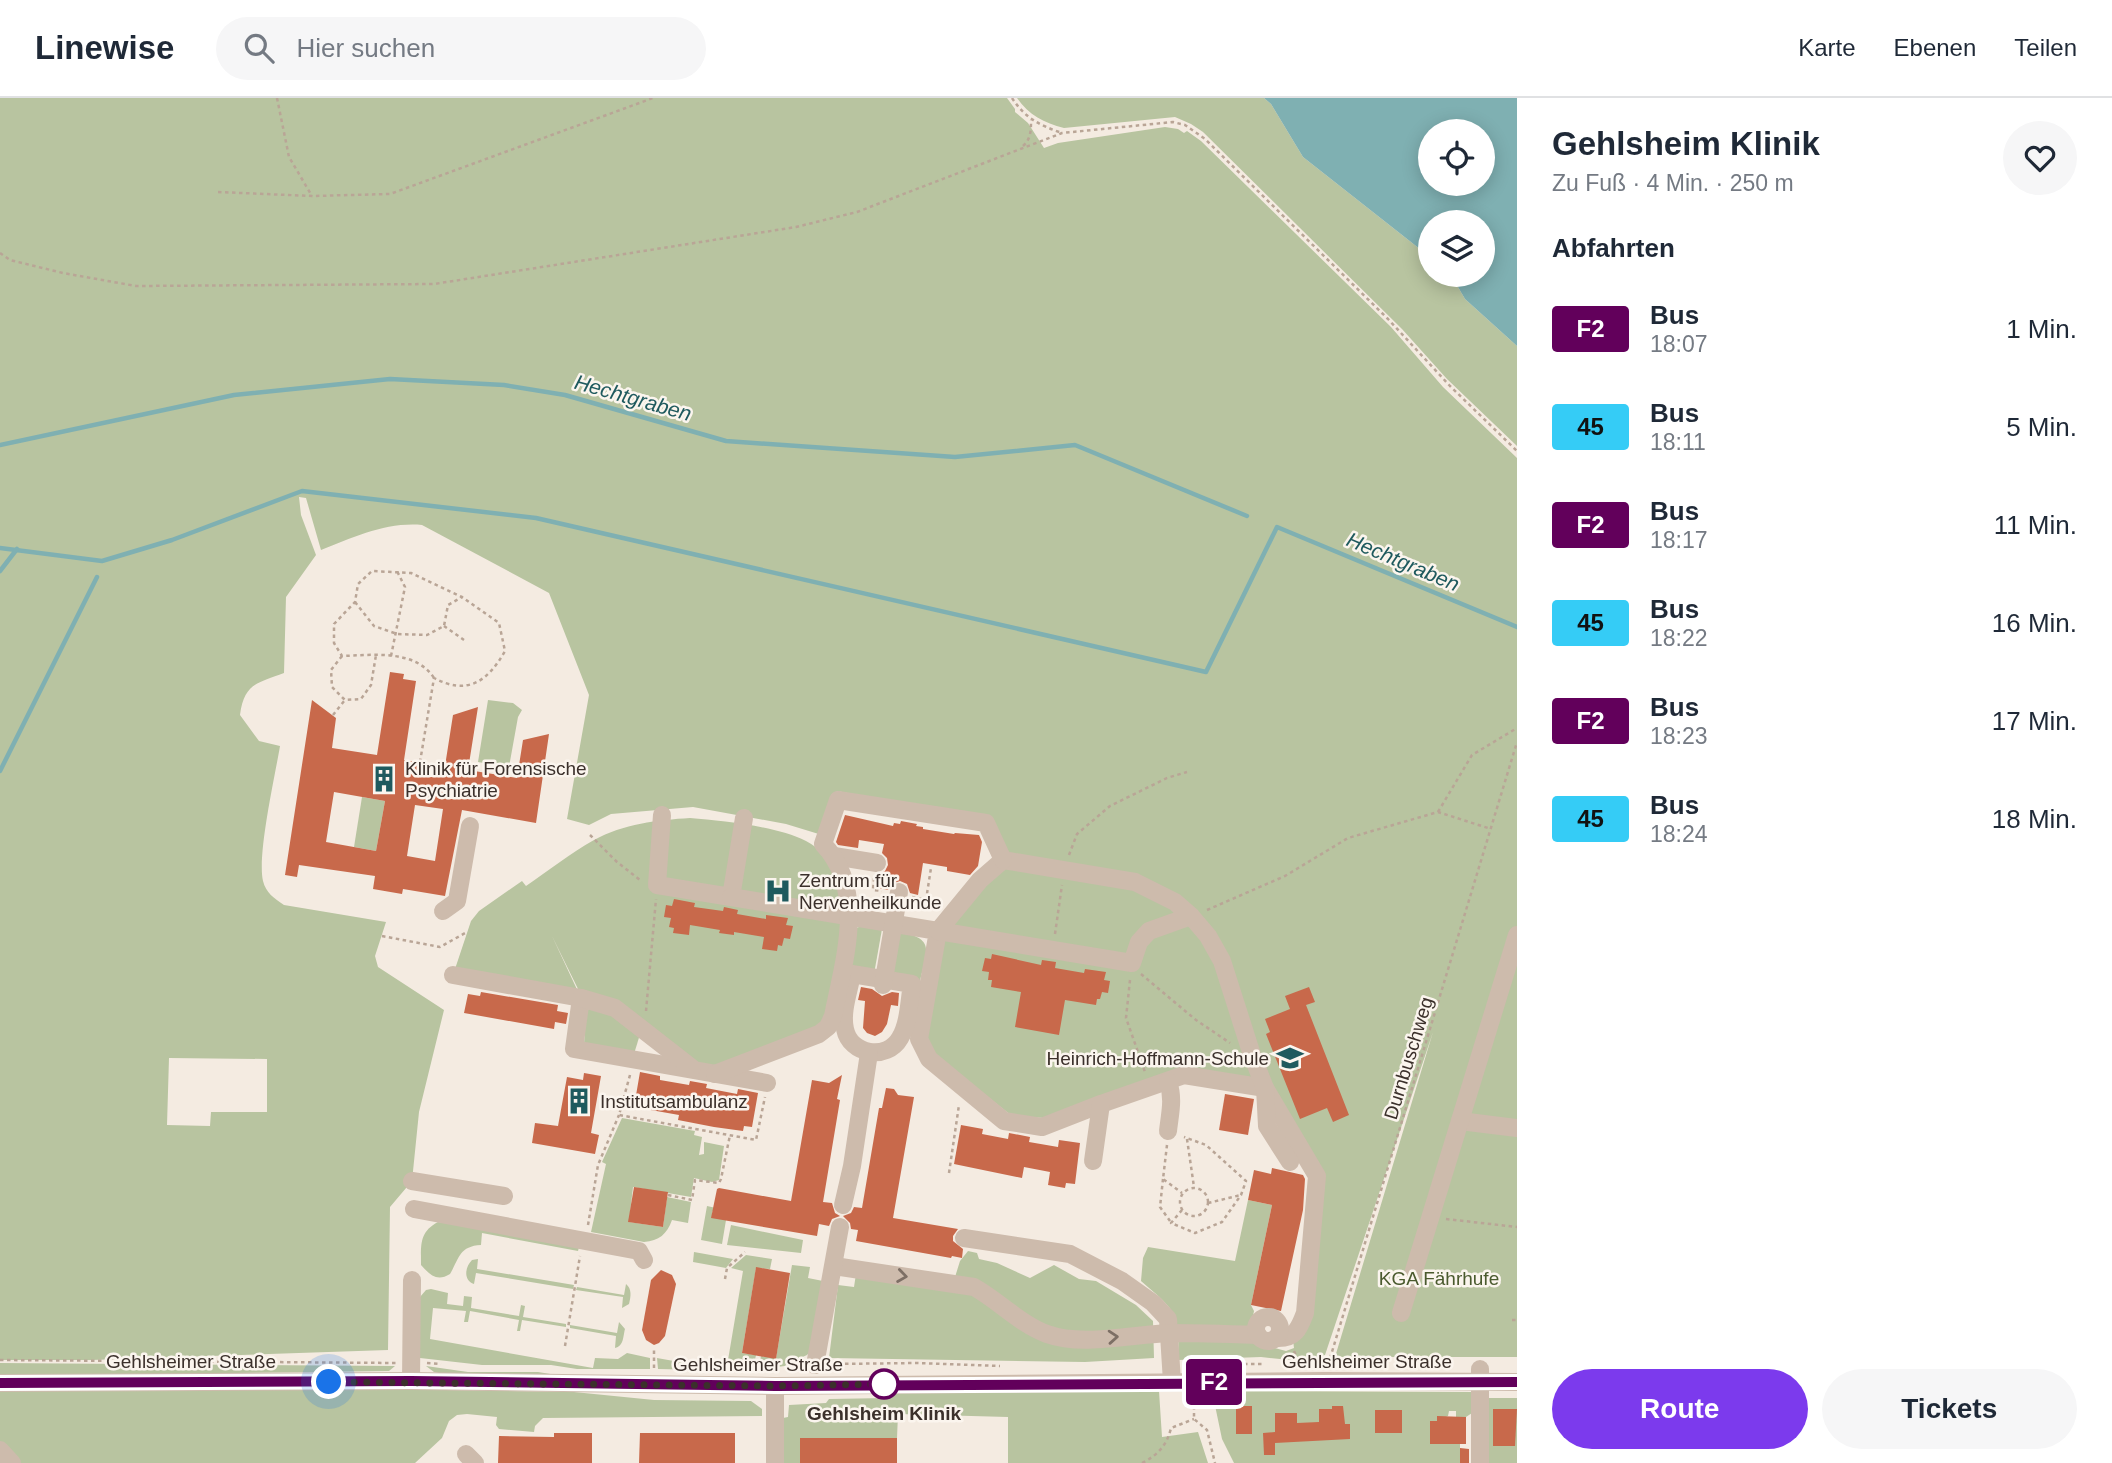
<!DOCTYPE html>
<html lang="de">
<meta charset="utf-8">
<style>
:root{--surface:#fff;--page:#f6f6f7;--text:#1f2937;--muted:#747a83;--line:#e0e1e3;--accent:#7c3aed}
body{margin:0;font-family:Helvetica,sans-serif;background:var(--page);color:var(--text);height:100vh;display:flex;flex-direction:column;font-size:26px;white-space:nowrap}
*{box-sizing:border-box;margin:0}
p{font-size:23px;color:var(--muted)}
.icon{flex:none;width:38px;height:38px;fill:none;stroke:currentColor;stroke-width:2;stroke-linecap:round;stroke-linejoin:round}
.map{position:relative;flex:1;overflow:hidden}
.panel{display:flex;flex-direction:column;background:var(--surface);width:595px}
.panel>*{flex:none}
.badge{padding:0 14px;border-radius:5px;font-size:24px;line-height:46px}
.fabs{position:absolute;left:1418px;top:21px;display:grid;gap:14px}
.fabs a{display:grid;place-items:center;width:77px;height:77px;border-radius:50%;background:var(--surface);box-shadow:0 4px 18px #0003;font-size:35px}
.you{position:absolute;width:35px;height:35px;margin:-18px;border:5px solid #fff;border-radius:50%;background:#1a73e8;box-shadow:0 0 0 10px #1a73e833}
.map>.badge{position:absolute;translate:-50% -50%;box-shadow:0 0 0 4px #fff}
h2{padding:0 35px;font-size:26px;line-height:63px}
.round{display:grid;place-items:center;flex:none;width:74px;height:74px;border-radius:37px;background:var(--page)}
.summary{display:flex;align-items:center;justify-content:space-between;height:119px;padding:0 35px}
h1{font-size:33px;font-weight:700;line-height:52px}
.primary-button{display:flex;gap:14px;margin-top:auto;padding:14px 35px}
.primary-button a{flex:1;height:80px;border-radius:42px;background:var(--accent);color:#fff;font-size:28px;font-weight:700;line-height:80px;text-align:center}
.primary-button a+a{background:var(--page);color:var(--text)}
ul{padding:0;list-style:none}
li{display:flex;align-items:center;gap:21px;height:98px;padding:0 35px}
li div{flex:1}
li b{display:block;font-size:26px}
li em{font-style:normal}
li .badge{min-width:77px;font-weight:700;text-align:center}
header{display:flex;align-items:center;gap:42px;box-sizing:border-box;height:98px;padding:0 35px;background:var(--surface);border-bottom:2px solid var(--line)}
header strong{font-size:33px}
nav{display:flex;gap:38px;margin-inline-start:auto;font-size:24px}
.search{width:490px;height:63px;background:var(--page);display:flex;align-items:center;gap:18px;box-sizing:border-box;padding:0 24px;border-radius:38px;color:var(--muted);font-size:26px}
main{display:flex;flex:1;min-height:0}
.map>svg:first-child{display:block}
.green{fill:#b8c4a0;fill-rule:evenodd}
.water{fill:#7fb0b2;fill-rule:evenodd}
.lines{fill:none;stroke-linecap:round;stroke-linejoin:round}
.stream{stroke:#7fb0b2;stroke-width:4.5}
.building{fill:#c8694b;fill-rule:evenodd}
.path{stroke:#b9a596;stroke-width:2.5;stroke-dasharray:3.5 3.5;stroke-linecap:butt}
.minor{stroke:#cdbbac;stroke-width:18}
.oneway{stroke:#7d6f65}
.line-casing{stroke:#fff;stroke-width:16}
.line{stroke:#62005b;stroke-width:10}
.walk{stroke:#3b302b;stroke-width:7;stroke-dasharray:0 12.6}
.stop-dot{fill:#fff;stroke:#62005b;stroke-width:3.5}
.labels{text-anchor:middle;stroke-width:5;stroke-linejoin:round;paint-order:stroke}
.poi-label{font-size:19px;fill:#3b302b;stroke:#fbf5ee;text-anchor:start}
.street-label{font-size:19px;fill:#3b302b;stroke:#fbf5ee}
.park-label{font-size:19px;fill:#4a5a2e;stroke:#fbf5ee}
.stop-label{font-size:19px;font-weight:bold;fill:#3b302b;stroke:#fbf5ee}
.water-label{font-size:21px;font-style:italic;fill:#1f5a5e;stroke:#fbf5ee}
</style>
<header>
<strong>Linewise</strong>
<div class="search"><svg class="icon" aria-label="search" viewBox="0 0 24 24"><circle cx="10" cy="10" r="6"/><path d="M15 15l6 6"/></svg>Hier suchen</div>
<nav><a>Karte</a><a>Ebenen</a><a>Teilen</a></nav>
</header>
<main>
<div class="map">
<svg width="1517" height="1365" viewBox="0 0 1517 1365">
<rect width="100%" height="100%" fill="#f4ebe1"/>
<g class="green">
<path d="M0,0h1007l8,11v3l13,11 16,25 14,-5 107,-16 13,2 6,4 3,-2 14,10 190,186 52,60 74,71v899h-182l98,-325 -108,323 -25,6 -39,-4 -83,3c2,-47 -2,-49 -37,-79l2,-23 5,-11 87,14 13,-61 24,5 -21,100 3,6 -6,30 38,10 8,-3 -1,-8 31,-166 -44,-74 -88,-28 -148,46 -32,-2 -75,-59 -10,-19 19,-108 65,-72 -18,-36 -156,-31 -15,44 -36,-11 -93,-17 -82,7 -22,11 -22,-6 22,-124 -40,-102 -127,-68c-36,-3 -68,12 -101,25l-15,-52 -7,-1 2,18 15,40 -30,42 -2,76c-26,10 -40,10 -44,42l19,26 21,5c-5,30 -23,109 -17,135 3,12 11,17 21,24l102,17 -11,34 3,11 66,43 -25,102 -7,69 -22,26 -2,143 -297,10h-91zM169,960l98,1v53h-56l-1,14 -43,-1z"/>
<path d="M1017,0h247l7,6 32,53 127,100v18h21l14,24 52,47v100l-70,-67 -45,-50 -199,-197 -12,-8 -16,-7 -111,11c-20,-5 -35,-13 -47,-30z"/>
<polygon points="488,602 513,605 522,612 518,619 509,669 478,664"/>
<polygon points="362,699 385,703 376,753 354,749"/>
<path d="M690,720c34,3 86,8 116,23 58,30 28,132 18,181l-10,8 -102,38 -18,-3 -113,-70 -29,-59 29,62 -128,-23 18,-54 8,-10 43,-30 4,5c22,-15 45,-33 68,-46 29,-16 64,-20 96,-22z"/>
<polygon points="862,828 882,831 874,876 846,871 856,830"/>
<path d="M898,834c38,6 29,18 22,50l-29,-5z"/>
<polygon points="593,908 641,933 634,956 584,946 586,913"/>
<path d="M622,1020l73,13 -1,4 8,2 -3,18 5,-1v-12l20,4 -5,34 -7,2 -18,-4 -3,19 -58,-10 -4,35 34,5 4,-30 24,5 -3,21 -16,-3c-5,14 -13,21 -28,22l-53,-10 15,-68 -4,-2z"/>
<polygon points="707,1108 716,1110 712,1114 712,1118 726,1122 722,1146 701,1142"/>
<path d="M438,1124l142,21 -2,8 -96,-18 -1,12c-22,1 -22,14 -31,29 -13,8 -20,1 -29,-9 0,-20 -2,-33 17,-43z"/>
<polygon points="731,1127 803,1142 801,1155 727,1147"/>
<polygon points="968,1153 977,1155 979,1161 997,1165 1030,1180 1054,1167 1079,1181 1096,1183 1136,1207 1153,1223 1154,1260 1085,1264 829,1260 838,1187 854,1189 856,1176 951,1192 960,1163"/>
<polygon points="694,1154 733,1161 726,1170 693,1164"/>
<polygon points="746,1157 772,1161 770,1171 756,1170 742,1255 756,1257 755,1262 760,1263 761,1258 776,1260 792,1167 810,1169 808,1180 823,1183 812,1251 807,1257 798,1261 798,1266 749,1273 658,1271 657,1260 713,1270 714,1265 727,1268 743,1173 731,1170"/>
<path d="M478,1161l-1,10 97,16 -1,4 -97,-16 -2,11c-11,-4 -9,-17 -2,-24z"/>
<path d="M626,1186c6,5 5,12 3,20l-7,4 1,-11 -47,-7 1,-3 47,8z"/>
<polygon points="431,1191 448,1195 447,1206 463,1208 464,1198 472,1199 471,1210 519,1218 521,1207 525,1208 523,1219 566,1226 566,1229 522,1222 520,1233 517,1233 519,1222 470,1213 468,1224 464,1224 466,1213 433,1210 430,1241 593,1270 595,1260 618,1261 627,1255 650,1260 650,1271 577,1271 551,1267 482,1267 420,1260 418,1252 420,1199 426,1192"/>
<path d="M619,1224l6,7c-2,7 -1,17 -10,19l1,-12 -46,-8v-3l47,8z"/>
<polygon points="0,1265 395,1268 389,1273 0,1278"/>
<polygon points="426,1268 468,1274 538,1274 563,1278 444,1276 434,1274"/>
<polygon points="380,1291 574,1294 654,1302 751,1303 762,1311 762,1318 543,1320 535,1328 534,1334 499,1331 496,1327 497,1319 467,1316 457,1317 449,1323 442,1340 415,1365 17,1365 0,1347 0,1292"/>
<polygon points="1159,1293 1162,1339 1198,1334 1208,1365 1008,1365 1008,1319 898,1316 897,1340 840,1340 800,1365 782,1365 783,1320 788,1319 789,1307 826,1305 829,1301 887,1300 888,1295"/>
<polygon points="1212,1293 1475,1294 1472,1315 1466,1319 1456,1319 1456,1313 1449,1313 1448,1318 1437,1323 1430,1346 1460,1346 1460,1365 1234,1365 1222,1341"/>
<polygon points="1485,1300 1517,1300 1517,1365 1487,1365"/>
</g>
<path class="water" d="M1264,0h253v248l-52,-47 -14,-24h31v-53h-52v35l-127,-100 -32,-53zM1430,33h52v53h-52z"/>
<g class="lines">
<g class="stream">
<polyline points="0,347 234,297 390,281 504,287 565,297 726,343 955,359 1075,347 1247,418"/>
<polyline points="0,450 102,463 172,442 302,393 536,420 1206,574 1277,429 1517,529"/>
<polyline points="0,473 17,451"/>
<polyline points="0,673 97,479"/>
</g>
</g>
<g class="building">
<path d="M390,574l14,2 -1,5 13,2 -12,79 41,6 8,-51 25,-8 -10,63 49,8 6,-38 26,-6 -13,89 -74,-13 -17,86 -42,-7 -1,5 -29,-5 2,-13 -76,-11 -2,12 -12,-2 27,-175 24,18 -4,30 45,7zM334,694l51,9 -9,50 -50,-9zM415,707l28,4 -8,52 -28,-5z"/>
<polygon points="845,717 893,728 894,725 900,726 901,723 917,726 916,728 923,729 923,731 954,736 955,735 979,737 982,744 978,768 970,777 947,773 947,769 923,765 918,797 910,795 907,786 900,783 891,786 888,792 877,790 879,776 885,773 888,767 887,760 882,755 884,746 859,742 858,750 838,747 836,744"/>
<polygon points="674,801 695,805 694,809 723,813 724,809 738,812 737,816 766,821 766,817 788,820 786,827 793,828 790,841 784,840 782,848 778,847 777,853 762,851 764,839 734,834 734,837 719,835 720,832 690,827 689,837 673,835 674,830 669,829 671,820 664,819 666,807 672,808"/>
<polygon points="992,856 1041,867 1042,862 1056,864 1055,870 1084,875 1085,871 1106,874 1104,882 1110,883 1108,895 1102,894 1100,901 1097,901 1096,907 1065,902 1059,937 1015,929 1021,894 991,889 992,882 988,882 989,874 982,873 985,860 991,861"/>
<polygon points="861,889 872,891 882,898 892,894 899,895 898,908 891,907 887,926 882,934 875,938 867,935 863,930 865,903 858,902"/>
<polygon points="1309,889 1315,904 1306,907 1349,1017 1333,1024 1327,1010 1300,1021 1266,936 1270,934 1265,921 1290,911 1285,898"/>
<polygon points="481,894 558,907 557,913 568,915 566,926 555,924 554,931 464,915 468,896 480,898"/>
<polygon points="640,974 660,978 660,982 689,987 690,983 707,986 706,990 737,996 738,991 758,995 752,1029 744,1028 743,1033 714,1029 678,1022 679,1017 634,1009"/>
<polygon points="584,975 601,978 591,1035 599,1037 595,1056 532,1045 535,1025 558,1028 567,979 583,982"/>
<polygon points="842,977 837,1001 840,1002 823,1104 832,1105 835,1115 840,1118 832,1121 829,1128 819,1126 817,1138 711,1120 717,1091 719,1090 791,1103 812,982 829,985"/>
<polygon points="886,990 894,991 898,997 914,999 893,1120 958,1131 953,1138 953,1143 963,1151 962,1160 952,1158 951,1160 856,1143 858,1132 851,1131 850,1125 843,1118 851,1115 854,1109 862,1110 879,1010 882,1010"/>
<polygon points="1225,996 1254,1001 1248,1037 1219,1032"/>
<polygon points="961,1027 983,1031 982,1036 1008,1041 1009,1035 1020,1037 1030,1039 1029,1044 1058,1049 1059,1042 1080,1045 1075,1086 1066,1085 1065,1090 1048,1087 1050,1074 1024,1069 1022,1080 954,1066"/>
<polygon points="1272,1070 1303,1077 1305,1081 1303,1112 1281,1213 1251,1207 1272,1107 1248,1102 1254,1072 1271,1076"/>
<polygon points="634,1089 668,1094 663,1129 628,1124"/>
<polygon points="756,1169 790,1175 776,1261 742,1255"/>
<polygon points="661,1172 672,1177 676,1186 665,1238 659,1245 654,1247 646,1242 642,1232 651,1182"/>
<rect x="1236" y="1308" width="16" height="28"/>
<polygon points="1332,1308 1343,1308 1345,1326 1350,1326 1350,1341 1275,1345 1275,1315 1297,1315 1297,1325 1319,1324 1319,1311 1332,1311"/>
<polygon points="1493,1311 1517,1311 1515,1348 1493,1348"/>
<rect x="1375" y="1312" width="27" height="23"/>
<polygon points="1437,1318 1466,1319 1466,1346 1430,1346 1430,1323 1437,1323"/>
<polygon points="1275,1334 1275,1357 1264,1357 1263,1335"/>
<polygon points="554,1335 592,1335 592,1365 498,1365 499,1338 554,1339"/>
<polygon points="640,1335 735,1335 735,1365 639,1365"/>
<rect x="800" y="1340" width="97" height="25"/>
<polygon points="1460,1350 1469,1351 1469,1365 1460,1365"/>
</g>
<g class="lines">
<g class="path">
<polyline points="277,0 289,59 312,98"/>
<path d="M1012,0c13,20 27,27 50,35"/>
<path d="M1023,48c8,-7 8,-16 8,-26"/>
<polyline points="218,94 312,98 390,96 653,0"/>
<polyline points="0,155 10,162 63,175 136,188 434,186 796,129 857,114 1062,35 1173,24 1185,27 1205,41 1388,221 1450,288 1517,353"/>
<polyline points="355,504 374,528 397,536 427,537 444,528 448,507 462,499"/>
<polyline points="444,528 464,542"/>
<polyline points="342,558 331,572 332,589 345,602 361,601 371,587 376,557"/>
<polyline points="391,558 405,489 397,473"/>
<polyline points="333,617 345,602"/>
<path d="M420,664l14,-84c34,18 54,3 71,-27l-6,-28 -37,-26 -51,-24 -39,-2 -14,13 -3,18 -21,22v19l8,13c31,-1 73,-7 92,22"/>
<polyline points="1438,714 1472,657 1517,630"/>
<polyline points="590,737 617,764 640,782"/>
<polyline points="1069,757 1077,736 1110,708 1167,680 1187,674"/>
<polyline points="874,780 873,792 882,793"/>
<polyline points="912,799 926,802 931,770"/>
<polyline points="1207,812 1285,778 1348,740 1438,714 1491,731"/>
<polyline points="1055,836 1062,787"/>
<polyline points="382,838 440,849 467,834"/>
<polyline points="1141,876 1196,922 1230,945"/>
<polyline points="1130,882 1126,920 1145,974"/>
<polyline points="646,913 656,801"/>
<polyline points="630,977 619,1017 756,1042 765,999"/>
<polyline points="1187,1041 1194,1089"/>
<polyline points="1167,1047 1163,1081 1182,1095"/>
<polyline points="949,1075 959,1007"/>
<polyline points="1163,1081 1160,1109 1170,1123"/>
<circle cx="1194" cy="1104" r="14"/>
<polyline points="668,1097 692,1102 695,1082 719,1085 721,1081 730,1037"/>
<polyline points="1208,1105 1241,1097"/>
<polyline points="1182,1112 1171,1125 1195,1135 1222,1124 1241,1097 1246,1083 1206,1047 1184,1039"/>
<polyline points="1446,1121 1517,1129"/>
<polyline points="588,1127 598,1067 619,1017"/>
<polyline points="725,1181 727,1170 745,1154"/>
<polyline points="1512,1222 1517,1222"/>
<polyline points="565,1248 580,1158"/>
<polyline points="1294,1253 1300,1266"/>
<polyline points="0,1262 396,1265"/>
<polyline points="427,1265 441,1266"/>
<polyline points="831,1266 916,1265 1000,1268"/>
<polyline points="1195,1266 1265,1266"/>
<polyline points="1328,1267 1517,644"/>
<polyline points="654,1270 654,1252"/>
<polyline points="1194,1301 1194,1321 1207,1332 1215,1365"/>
<path d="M1142,1365c16,-8 25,-18 29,-35l23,-9"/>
</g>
<g class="minor">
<polyline points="662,717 657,787 731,799 744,720"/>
<polyline points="834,758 877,765"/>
<path d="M731,799l207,34 -19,108 10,20 75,62 38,6 59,-23 83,-29 81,13 52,88 -12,137c-6,16 -10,26 -29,25"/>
<polyline points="443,813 457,803 470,728"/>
<polyline points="1191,818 1149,833 1139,844 1132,865 938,833 980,782 1003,762 1135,784 1175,804 1191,818 1208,838 1222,863 1252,957 1265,990 1267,1028 1290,1064"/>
<path d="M852,876l60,10c-3,17 -3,39 -12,54 -13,23 -50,17 -55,-9 -4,-17 4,-38 7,-55z"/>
<polyline points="453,877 581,900 574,951 767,985"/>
<polyline points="883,887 899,794"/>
<polyline points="581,900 615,910 692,970"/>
<path d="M715,976l104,-40 9,-7 5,-11c11,-56 34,-126 -10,-172l15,-44 148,23 17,37"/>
<path d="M1168,983c6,18 2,32 0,50"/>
<polyline points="1460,1023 1517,1030"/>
<polyline points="1093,1063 1101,1006"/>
<polyline points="412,1083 504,1098"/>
<polyline points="843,1107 852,1068 869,955"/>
<polyline points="414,1111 639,1153 644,1162"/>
<polyline points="964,1140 1070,1156 1122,1183 1153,1205 1168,1221 1172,1284"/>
<path d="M834,1168l140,21c25,14 46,37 73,47 36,13 86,0 124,-1 29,0 58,1 87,2"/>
<polyline points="1401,1215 1517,837"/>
<circle cx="1268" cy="1231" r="12"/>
<polyline points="815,1267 840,1129"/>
<polyline points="411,1283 412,1182"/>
<polyline points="0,1285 411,1283 775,1288 1325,1283 1517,1284"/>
<polyline points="0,1352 12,1365"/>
<polyline points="466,1356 475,1365"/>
<polyline points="775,1365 775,1288"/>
<polyline points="1480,1365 1480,1271"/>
</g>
</g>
<defs><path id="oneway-chevron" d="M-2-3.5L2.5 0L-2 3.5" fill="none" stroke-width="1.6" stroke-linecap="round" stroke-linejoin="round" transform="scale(1.75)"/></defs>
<g class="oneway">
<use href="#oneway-chevron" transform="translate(902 1178) rotate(8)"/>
<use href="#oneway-chevron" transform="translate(1113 1239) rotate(-4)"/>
</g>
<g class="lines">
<g class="line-casing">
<polyline id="line" points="0,1285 411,1283 775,1288 1517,1284"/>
</g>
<use href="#line" class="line"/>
<polyline class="walk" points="329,1284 775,1288 887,1286 884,1286"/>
</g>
<defs>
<g id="building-bare" transform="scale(2.1)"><path d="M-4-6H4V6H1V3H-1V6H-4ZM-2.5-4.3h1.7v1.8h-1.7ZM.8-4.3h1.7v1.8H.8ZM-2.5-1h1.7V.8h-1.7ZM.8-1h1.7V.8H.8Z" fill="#1f5a5e" stroke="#fbf5ee" stroke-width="2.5" paint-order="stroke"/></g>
<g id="hospital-bare" transform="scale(2.1)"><path d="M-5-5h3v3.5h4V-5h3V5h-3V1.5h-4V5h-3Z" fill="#1f5a5e" stroke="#fbf5ee" stroke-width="2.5" paint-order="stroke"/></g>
<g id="school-bare" transform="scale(2.1)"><path d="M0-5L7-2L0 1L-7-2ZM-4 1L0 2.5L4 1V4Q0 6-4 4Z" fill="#1f5a5e" stroke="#fbf5ee" stroke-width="2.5" paint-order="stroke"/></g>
</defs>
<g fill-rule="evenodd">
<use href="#building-bare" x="384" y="681"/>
<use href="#hospital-bare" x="778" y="793"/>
<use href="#school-bare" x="1290" y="960"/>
<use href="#building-bare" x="579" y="1003"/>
</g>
<circle class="stop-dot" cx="884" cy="1286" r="14"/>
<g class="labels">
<g class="poi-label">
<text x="405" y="677">Klinik für Forensische<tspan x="405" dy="22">Psychiatrie</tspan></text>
<text x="799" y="789">Zentrum für<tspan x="799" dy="22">Nervenheilkunde</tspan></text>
<text x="1269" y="967" text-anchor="end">Heinrich-Hoffmann-Schule</text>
<text x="600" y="1010">Institutsambulanz</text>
</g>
<g class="street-label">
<text transform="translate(1408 960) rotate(-73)" y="7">Durnbuschweg</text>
<text x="191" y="1270">Gehlsheimer Straße</text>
<text x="1367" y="1270">Gehlsheimer Straße</text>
<text x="758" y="1273">Gehlsheimer Straße</text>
</g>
<g class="park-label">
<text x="1439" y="1187">KGA Fährhufe</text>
</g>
<g class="stop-label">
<text x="884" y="1322">Gehlsheim Klinik</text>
</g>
<g class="water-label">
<text transform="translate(633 300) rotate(16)" y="7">Hechtgraben</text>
<text transform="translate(1403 464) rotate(23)" y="7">Hechtgraben</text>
</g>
</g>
</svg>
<div class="fabs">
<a><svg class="icon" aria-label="locate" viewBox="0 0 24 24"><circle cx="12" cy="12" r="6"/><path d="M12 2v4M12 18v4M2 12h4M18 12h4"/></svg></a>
<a><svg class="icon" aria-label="layers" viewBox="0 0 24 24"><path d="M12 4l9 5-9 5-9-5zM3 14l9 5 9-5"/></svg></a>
</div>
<div class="you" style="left:329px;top:1284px"></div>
<b class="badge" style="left:1214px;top:1284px;background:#62005b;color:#fff">F2</b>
</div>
<section class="panel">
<div class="summary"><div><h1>Gehlsheim Klinik</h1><p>Zu Fuß · 4 Min. · 250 m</p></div><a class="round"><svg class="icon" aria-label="heart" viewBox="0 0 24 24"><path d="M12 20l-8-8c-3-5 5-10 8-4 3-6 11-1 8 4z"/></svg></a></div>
<h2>Abfahrten</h2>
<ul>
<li><span class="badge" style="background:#62005b;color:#fff">F2</span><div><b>Bus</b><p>18:07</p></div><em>1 Min.</em></li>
<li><span class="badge" style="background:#35ccf6;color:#111">45</span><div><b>Bus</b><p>18:11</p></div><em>5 Min.</em></li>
<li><span class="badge" style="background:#62005b;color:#fff">F2</span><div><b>Bus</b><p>18:17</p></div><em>11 Min.</em></li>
<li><span class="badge" style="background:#35ccf6;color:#111">45</span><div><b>Bus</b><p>18:22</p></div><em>16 Min.</em></li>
<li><span class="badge" style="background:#62005b;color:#fff">F2</span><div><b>Bus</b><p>18:23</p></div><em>17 Min.</em></li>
<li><span class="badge" style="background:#35ccf6;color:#111">45</span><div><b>Bus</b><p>18:24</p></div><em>18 Min.</em></li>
</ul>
<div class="primary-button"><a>Route</a><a>Tickets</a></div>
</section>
</main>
